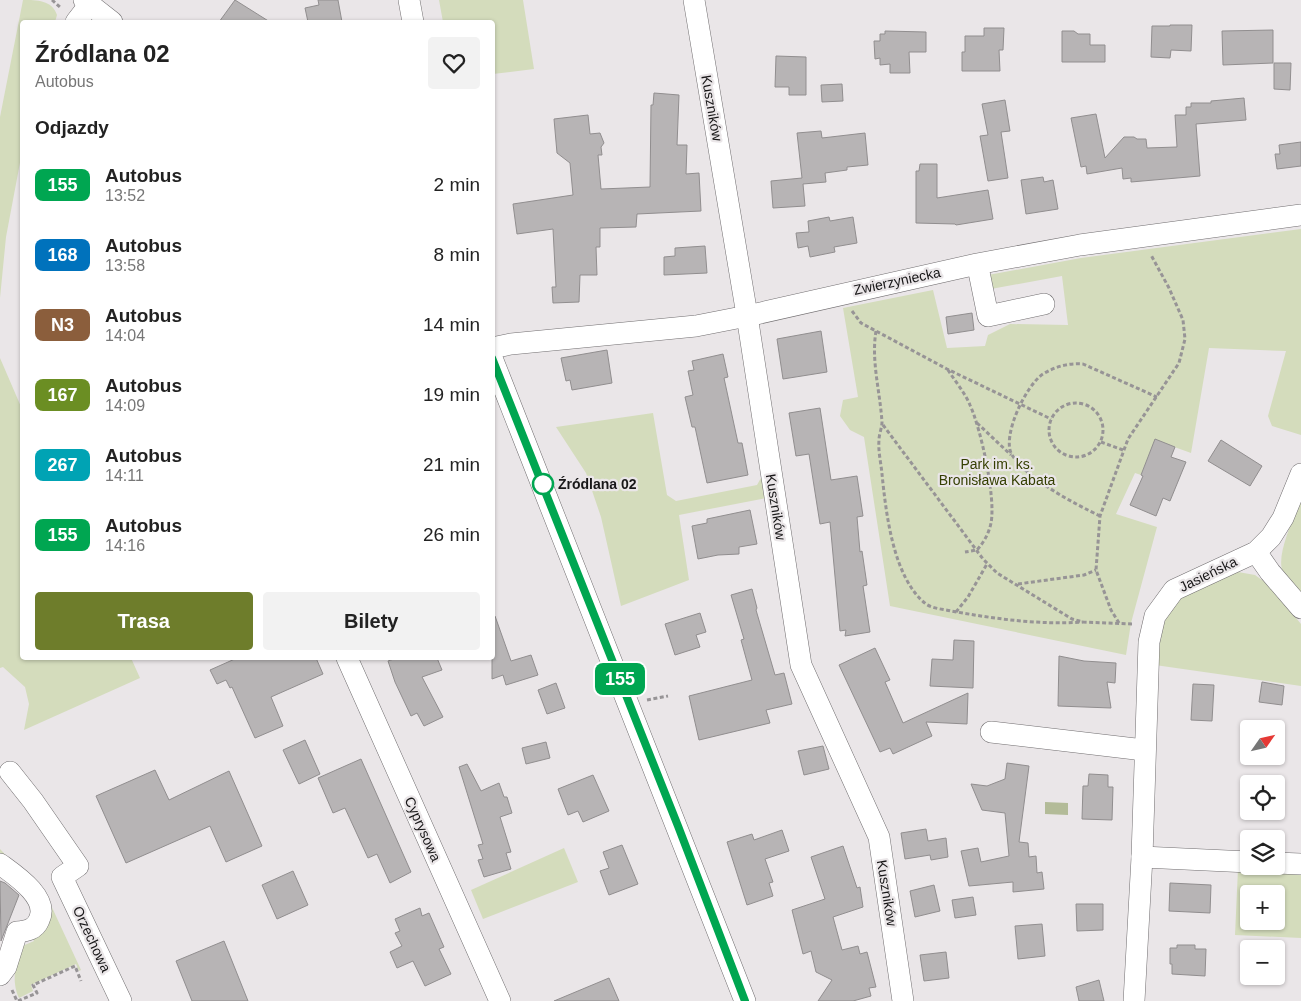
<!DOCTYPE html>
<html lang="pl">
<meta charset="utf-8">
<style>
:root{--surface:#fff;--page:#f2f2f2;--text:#222;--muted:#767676;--accent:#6e7d2b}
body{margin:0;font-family:Helvetica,sans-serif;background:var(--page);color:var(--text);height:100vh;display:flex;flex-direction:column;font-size:19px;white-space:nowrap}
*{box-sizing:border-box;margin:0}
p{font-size:16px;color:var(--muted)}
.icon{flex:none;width:28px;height:28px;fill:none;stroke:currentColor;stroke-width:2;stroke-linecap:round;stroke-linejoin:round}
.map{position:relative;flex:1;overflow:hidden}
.sheet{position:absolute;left:20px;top:20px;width:475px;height:640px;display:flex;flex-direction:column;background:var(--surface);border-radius:5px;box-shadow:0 1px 4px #0004}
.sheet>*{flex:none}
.badge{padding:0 10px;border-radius:8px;font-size:18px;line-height:32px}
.needle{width:32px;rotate:56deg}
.fabs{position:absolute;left:1240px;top:720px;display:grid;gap:10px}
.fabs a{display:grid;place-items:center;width:45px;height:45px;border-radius:5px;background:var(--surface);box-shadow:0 1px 4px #0004;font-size:25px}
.map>.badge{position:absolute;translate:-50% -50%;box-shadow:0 0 0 2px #fff}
h2{padding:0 15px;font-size:19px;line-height:45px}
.round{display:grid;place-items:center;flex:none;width:52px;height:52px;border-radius:5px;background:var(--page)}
.head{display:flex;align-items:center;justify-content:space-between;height:85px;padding:0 15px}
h1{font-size:24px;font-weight:800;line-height:38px}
.cta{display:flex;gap:10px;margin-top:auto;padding:10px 15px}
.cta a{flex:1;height:58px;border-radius:5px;background:var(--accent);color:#fff;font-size:20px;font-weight:800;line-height:58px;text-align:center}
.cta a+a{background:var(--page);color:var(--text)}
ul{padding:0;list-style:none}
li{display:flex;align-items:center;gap:15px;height:70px;padding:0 15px}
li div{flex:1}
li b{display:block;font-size:19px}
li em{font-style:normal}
li .badge{min-width:55px;font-weight:700;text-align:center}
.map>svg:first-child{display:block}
.green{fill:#d4dcbc;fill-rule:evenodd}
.water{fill:#b3bb98}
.building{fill:#b7b4b5;stroke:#918e8f}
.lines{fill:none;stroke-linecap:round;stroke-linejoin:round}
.minor-casing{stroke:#716e70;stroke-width:22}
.path{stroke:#979496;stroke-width:3;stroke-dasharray:4 2.5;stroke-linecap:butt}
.minor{stroke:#fff;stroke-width:21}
.line-casing{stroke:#fff;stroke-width:11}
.line{stroke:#00a651;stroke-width:8}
.stop-dot{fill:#fff;stroke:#00a651;stroke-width:2.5}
.labels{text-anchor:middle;stroke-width:4.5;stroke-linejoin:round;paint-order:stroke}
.street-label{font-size:14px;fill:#181718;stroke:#eae6e8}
.park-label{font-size:14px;fill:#353f02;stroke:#eae6e8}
.stop-label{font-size:14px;font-weight:bold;fill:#181718;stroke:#eae6e8;text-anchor:start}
</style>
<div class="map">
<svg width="1301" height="1001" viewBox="0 0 1301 1001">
<rect width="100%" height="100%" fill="#eae6e8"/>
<g class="green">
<path d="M23,0c14,0 29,0 34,15l-2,7h-33v130l-16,85 -6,61v-181z"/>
<polygon points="439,0 523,0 534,69 493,74 492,22 443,22"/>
<polygon points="1301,229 1301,435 1272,426 1268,416 1286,351 1209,348 1191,453 1155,440 1141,475 1135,473 1116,514 1157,527 1131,623 1126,655 890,606 864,437 850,430 840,416 843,400 858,397 843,308 933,290 947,348 985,346 988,335 1010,324 1068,325 1062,276 991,289 988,275 1081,258"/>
<polygon points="0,358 22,409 22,658 131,658 140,678 24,730 29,704 25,687 3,667 0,668"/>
<polygon points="653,413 667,495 676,501 757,485 762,476 766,498 679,515 689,580 621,606 601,517 586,473 556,427"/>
<path d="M1301,499v95c-5,-7 -15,-14 -18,-22 -8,-16 12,-57 18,-73z"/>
<path d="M1238,572l17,3 14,10 32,39v62l-146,-21c2,-13 3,-27 6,-39 7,-32 50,-44 77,-54z"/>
<polygon points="564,848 578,882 483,919 471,890"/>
<path d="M0,849l49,52 32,69 -2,1 -3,-7 -45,21 2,6 -14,7c-8,-18 -3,-32 1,-51l14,-6 -3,-6 13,-13 -44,-68z"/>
<path d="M1238,869l63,2v67l-66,-3zM1249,894h27v27h-27z"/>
</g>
<polygon class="water" points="1045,802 1068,803 1068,815 1045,814"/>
<g class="building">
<polygon points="235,0 270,22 219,22"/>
<polygon points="318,0 338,0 342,22 308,22 305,8 319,5"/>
<polygon points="1170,25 1192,25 1191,51 1171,50 1170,58 1151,57 1152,26 1170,26"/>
<polygon points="984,28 1004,28 1003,50 999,50 1000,71 962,71 962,52 965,52 965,36 984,36"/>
<polygon points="1273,30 1273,63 1223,65 1222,31"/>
<polygon points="885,31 926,32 926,52 909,52 910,73 890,73 890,64 880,65 880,58 875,59 874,41 880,41 880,34 885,34"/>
<polygon points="1062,31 1074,31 1078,34 1090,34 1090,45 1105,45 1105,62 1062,62"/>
<polygon points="776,56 806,57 806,95 789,95 789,87 775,87"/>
<polygon points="1274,63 1291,63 1290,90 1274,89"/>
<polygon points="842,84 843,101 822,102 821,85"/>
<polygon points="654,93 679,95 677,145 687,145 686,174 699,173 701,211 637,214 636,227 600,228 600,247 596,247 597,275 580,275 579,302 553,303 552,287 556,287 553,229 517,234 513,204 573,195 570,163 557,153 554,119 588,115 590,134 600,133 604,143 601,147 602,155 598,155 601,189 650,187 651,105 653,105"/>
<polygon points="1244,98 1246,120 1196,124 1200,176 1131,182 1131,178 1123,179 1122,168 1087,174 1086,166 1081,167 1071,118 1096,114 1105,158 1124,137 1134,137 1137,139 1146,139 1147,148 1177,147 1175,115 1186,115 1186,107 1191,107 1191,103 1211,103 1211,101"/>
<polygon points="1005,100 1010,131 1001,132 1008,178 988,181 980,136 988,135 982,104"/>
<polygon points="821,131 822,138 865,133 868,165 847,167 847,170 825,173 826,182 803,184 805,206 773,208 771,181 802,178 797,133"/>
<polygon points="1301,142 1301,166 1277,169 1275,154 1280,154 1279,145"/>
<polygon points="920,164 937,164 937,198 988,190 993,219 956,225 955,224 916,223 916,171 919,171"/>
<polygon points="1043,177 1044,182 1053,180 1058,209 1026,214 1021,180"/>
<polygon points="829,217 830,221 853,217 857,243 834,247 835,252 810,257 808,246 798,248 796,233 809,232 808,221"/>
<polygon points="705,246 707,273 664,275 664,257 675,256 675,248"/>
<polygon points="972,313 974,330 948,334 946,317"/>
<polygon points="821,331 827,372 783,379 777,339"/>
<polygon points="607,350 612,383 572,390 570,380 566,381 561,358"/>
<polygon points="723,354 728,377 724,378 738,443 742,443 748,475 707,483 695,427 692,427 685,397 693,395 688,371 694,370 692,361"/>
<polygon points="820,408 831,480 857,476 863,516 857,517 860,552 862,551 867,585 863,586 870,632 845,636 846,630 840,631 830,522 820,524 809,454 796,456 789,413"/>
<polygon points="1155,439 1175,447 1171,457 1186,462 1170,501 1163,498 1156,516 1130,505 1143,476 1141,475"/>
<polygon points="1221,440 1262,466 1250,486 1208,461"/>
<polygon points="750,510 757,544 739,547 739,554 718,555 698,559 692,526 707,523 707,519"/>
<polygon points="752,589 757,608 756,610 775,675 784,673 792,704 766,710 770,723 699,740 689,696 752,680 741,640 744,639 731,595"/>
<polygon points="700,613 706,632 696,635 700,647 675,655 665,624"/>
<polygon points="492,616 495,616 511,661 531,655 538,675 506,685 503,675 492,679"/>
<polygon points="954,640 974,641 973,688 930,686 932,659 953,660"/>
<polygon points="875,648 890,680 885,682 903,723 968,693 967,724 926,722 932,736 893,754 890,748 880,752 839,665"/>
<polygon points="1059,656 1084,661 1116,663 1115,683 1107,682 1111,708 1058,706"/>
<polygon points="237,658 316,658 323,674 271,697 283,726 255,738 232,687 230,688 226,680 217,684 210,670"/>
<polygon points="397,658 437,658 442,670 422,677 443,717 424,726 417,713 411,716 395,682 388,661"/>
<polygon points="1262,682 1284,686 1282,705 1259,702"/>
<polygon points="556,683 565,708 547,714 538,690"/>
<polygon points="1193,684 1214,685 1212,721 1191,720"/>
<polygon points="305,740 320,774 299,784 283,750"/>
<polygon points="546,742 550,758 526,764 522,748"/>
<polygon points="823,746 829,769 804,775 798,751"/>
<polygon points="361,759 411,872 390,883 377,854 368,858 345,808 333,813 318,778"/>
<polygon points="1007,763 1029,766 1019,842 1028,843 1029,857 1036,856 1037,873 1042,872 1044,889 1013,892 1013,882 969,886 961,851 978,848 981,862 1009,856 1005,813 982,810 971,784 987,786 1005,779"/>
<polygon points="467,764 481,791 499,783 504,797 507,797 512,813 500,817 511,852 506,853 511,869 484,877 478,860 483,859 478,845 483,844 459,767"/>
<polygon points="155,770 169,800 229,771 262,846 226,862 210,826 126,863 96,796"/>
<polygon points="1089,774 1108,775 1108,787 1113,787 1112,820 1082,819 1083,786 1088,786"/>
<polygon points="593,775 609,811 583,822 578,811 568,815 558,789"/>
<polygon points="926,829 928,841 946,838 948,857 931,860 930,855 905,859 901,833"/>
<polygon points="782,830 789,851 765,859 773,882 769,883 773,896 747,905 727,842 752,834 754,840"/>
<polygon points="622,845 638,884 609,895 600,871 609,868 603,852"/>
<polygon points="843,846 857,888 860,887 863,907 833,917 842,950 858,946 860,954 867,952 876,987 869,988 871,996 853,1001 818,1001 832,980 816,972 811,951 803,954 792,910 825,899 811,857"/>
<polygon points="293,871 308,905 277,919 262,885"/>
<polygon points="0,881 5,883 19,895 1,941"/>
<polygon points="1170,883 1211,885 1210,913 1169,911"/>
<polygon points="934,885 940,911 915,917 910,891"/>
<polygon points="973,897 976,915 955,918 952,900"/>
<polygon points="1076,904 1103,904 1103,930 1077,931"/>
<polygon points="420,908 422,916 429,913 444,947 439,949 451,974 425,986 413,961 397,968 390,952 402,946 395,933 400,931 395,919"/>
<polygon points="1042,924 1045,956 1018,959 1015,926"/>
<polygon points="224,941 248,1001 192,1001 176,961"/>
<polygon points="1177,945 1195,945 1195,949 1206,949 1205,976 1172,974 1172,964 1170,964 1170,948 1177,948"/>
<polygon points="946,952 949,978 924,981 920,955"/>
<polygon points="609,978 619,1001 554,1001"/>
<polygon points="1099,980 1104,1001 1079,1001 1076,987"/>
</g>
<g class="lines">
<g class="minor-casing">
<g id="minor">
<polyline points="84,0 112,22"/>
<polyline points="409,0 413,22"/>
<polyline points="694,0 746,309 801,665 879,837 903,1001"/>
<polyline points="76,22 90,4"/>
<polyline points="979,272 988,316 1044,304"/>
<polyline points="492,348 511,344 696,326 747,316 977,264 1080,245 1301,215"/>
<polyline points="492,358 745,1001"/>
<polyline points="1256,552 1270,572 1301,608"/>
<polyline points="347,658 500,1001"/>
<polyline points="991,732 1144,750"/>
<polyline points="10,772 33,801 78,866 62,877 121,1001"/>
<polyline points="1142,857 1249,862"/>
<polyline points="1276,863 1301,864"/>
<path d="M0,864c15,11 50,34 39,56 -4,10 -13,11 -22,12l-11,35 -6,8"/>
<polyline points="1134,1001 1142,857 1149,642 1155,616 1174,590 1256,552 1271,537 1283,518 1301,474"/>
</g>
</g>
<g class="path">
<polyline points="52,0 61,8"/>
<polyline points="852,311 861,323 876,331 947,369 1051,419"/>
<path d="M876,331c-5,30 4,60 6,91 0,6 -3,12 -3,18 -1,11 2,23 3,34 4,39 11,104 44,130 7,5 18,5 25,7 45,8 88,14 132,11"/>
<path d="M948,370c7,11 17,23 22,35 11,24 26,93 21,118 -2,10 -7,19 -14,27l-12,2"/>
<circle cx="1076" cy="430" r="27"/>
<polyline points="977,423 1011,455"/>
<polyline points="883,425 983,559 997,573 1072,619 1083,622 1132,624"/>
<polyline points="1101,442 1123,450"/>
<path d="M1100,516c-25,-12 -73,-37 -88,-61 -11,-18 14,-70 31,-81 13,-8 26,-11 40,-10l74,33"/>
<polyline points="1018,584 1084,575 1096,570"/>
<polyline points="956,612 968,597 987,564"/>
<polyline points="1119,623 1111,610 1096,570 1100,516 1128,439 1179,363 1185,339 1183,320 1169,288 1151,255"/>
<polyline points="647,700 668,696"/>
<polyline points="12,990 17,1001"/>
<polyline points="18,1001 37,993 33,985 75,966 81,981"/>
</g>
<use href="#minor" class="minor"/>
</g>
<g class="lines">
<g class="line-casing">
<polyline id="line" points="492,358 678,826 745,1001"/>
</g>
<use href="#line" class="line"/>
</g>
<circle class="stop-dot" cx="543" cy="484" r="10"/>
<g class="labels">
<g class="street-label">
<text transform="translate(712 108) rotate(80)" y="5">Kuszników</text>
<text transform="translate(897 281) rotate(-12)" y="5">Zwierzyniecka</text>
<text transform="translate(776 507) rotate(81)" y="5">Kuszników</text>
<text transform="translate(1208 574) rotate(-26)" y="5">Jasieńska</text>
<text transform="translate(423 829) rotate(66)" y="5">Cyprysowa</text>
<text transform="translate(887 893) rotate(81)" y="5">Kuszników</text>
<text transform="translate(92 939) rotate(65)" y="5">Orzechowa</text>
</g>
<g class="park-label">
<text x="997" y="469">Park im. ks.<tspan x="997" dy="16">Bronisława Kabata</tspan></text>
</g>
<g class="stop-label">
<text x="558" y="489">Źródlana 02</text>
</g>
</g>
</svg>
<div class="fabs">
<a><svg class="needle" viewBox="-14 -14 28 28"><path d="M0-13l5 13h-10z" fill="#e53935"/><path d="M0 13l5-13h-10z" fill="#767676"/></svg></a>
<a><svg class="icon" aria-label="locate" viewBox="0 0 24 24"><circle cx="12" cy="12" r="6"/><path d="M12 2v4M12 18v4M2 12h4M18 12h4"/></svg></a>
<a><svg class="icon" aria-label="layers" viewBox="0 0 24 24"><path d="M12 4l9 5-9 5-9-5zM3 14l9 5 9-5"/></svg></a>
<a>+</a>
<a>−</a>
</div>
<b class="badge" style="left:620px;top:679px;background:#00a651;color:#fff">155</b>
<section class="sheet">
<div class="head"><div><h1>Źródlana 02</h1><p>Autobus</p></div><a class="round"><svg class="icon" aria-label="heart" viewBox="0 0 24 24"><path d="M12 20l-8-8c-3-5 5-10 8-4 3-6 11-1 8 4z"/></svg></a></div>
<h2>Odjazdy</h2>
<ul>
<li><span class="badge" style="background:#00a651;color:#fff">155</span><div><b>Autobus</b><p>13:52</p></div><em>2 min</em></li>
<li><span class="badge" style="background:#0072bc;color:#fff">168</span><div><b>Autobus</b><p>13:58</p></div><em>8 min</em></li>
<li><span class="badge" style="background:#8b5e3c;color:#fff">N3</span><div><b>Autobus</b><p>14:04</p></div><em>14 min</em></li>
<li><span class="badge" style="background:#6b8e23;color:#fff">167</span><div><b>Autobus</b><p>14:09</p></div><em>19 min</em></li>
<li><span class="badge" style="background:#00a3b4;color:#fff">267</span><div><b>Autobus</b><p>14:11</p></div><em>21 min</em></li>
<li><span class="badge" style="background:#00a651;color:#fff">155</span><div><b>Autobus</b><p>14:16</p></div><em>26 min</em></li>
</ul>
<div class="cta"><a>Trasa</a><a>Bilety</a></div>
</section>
</div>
